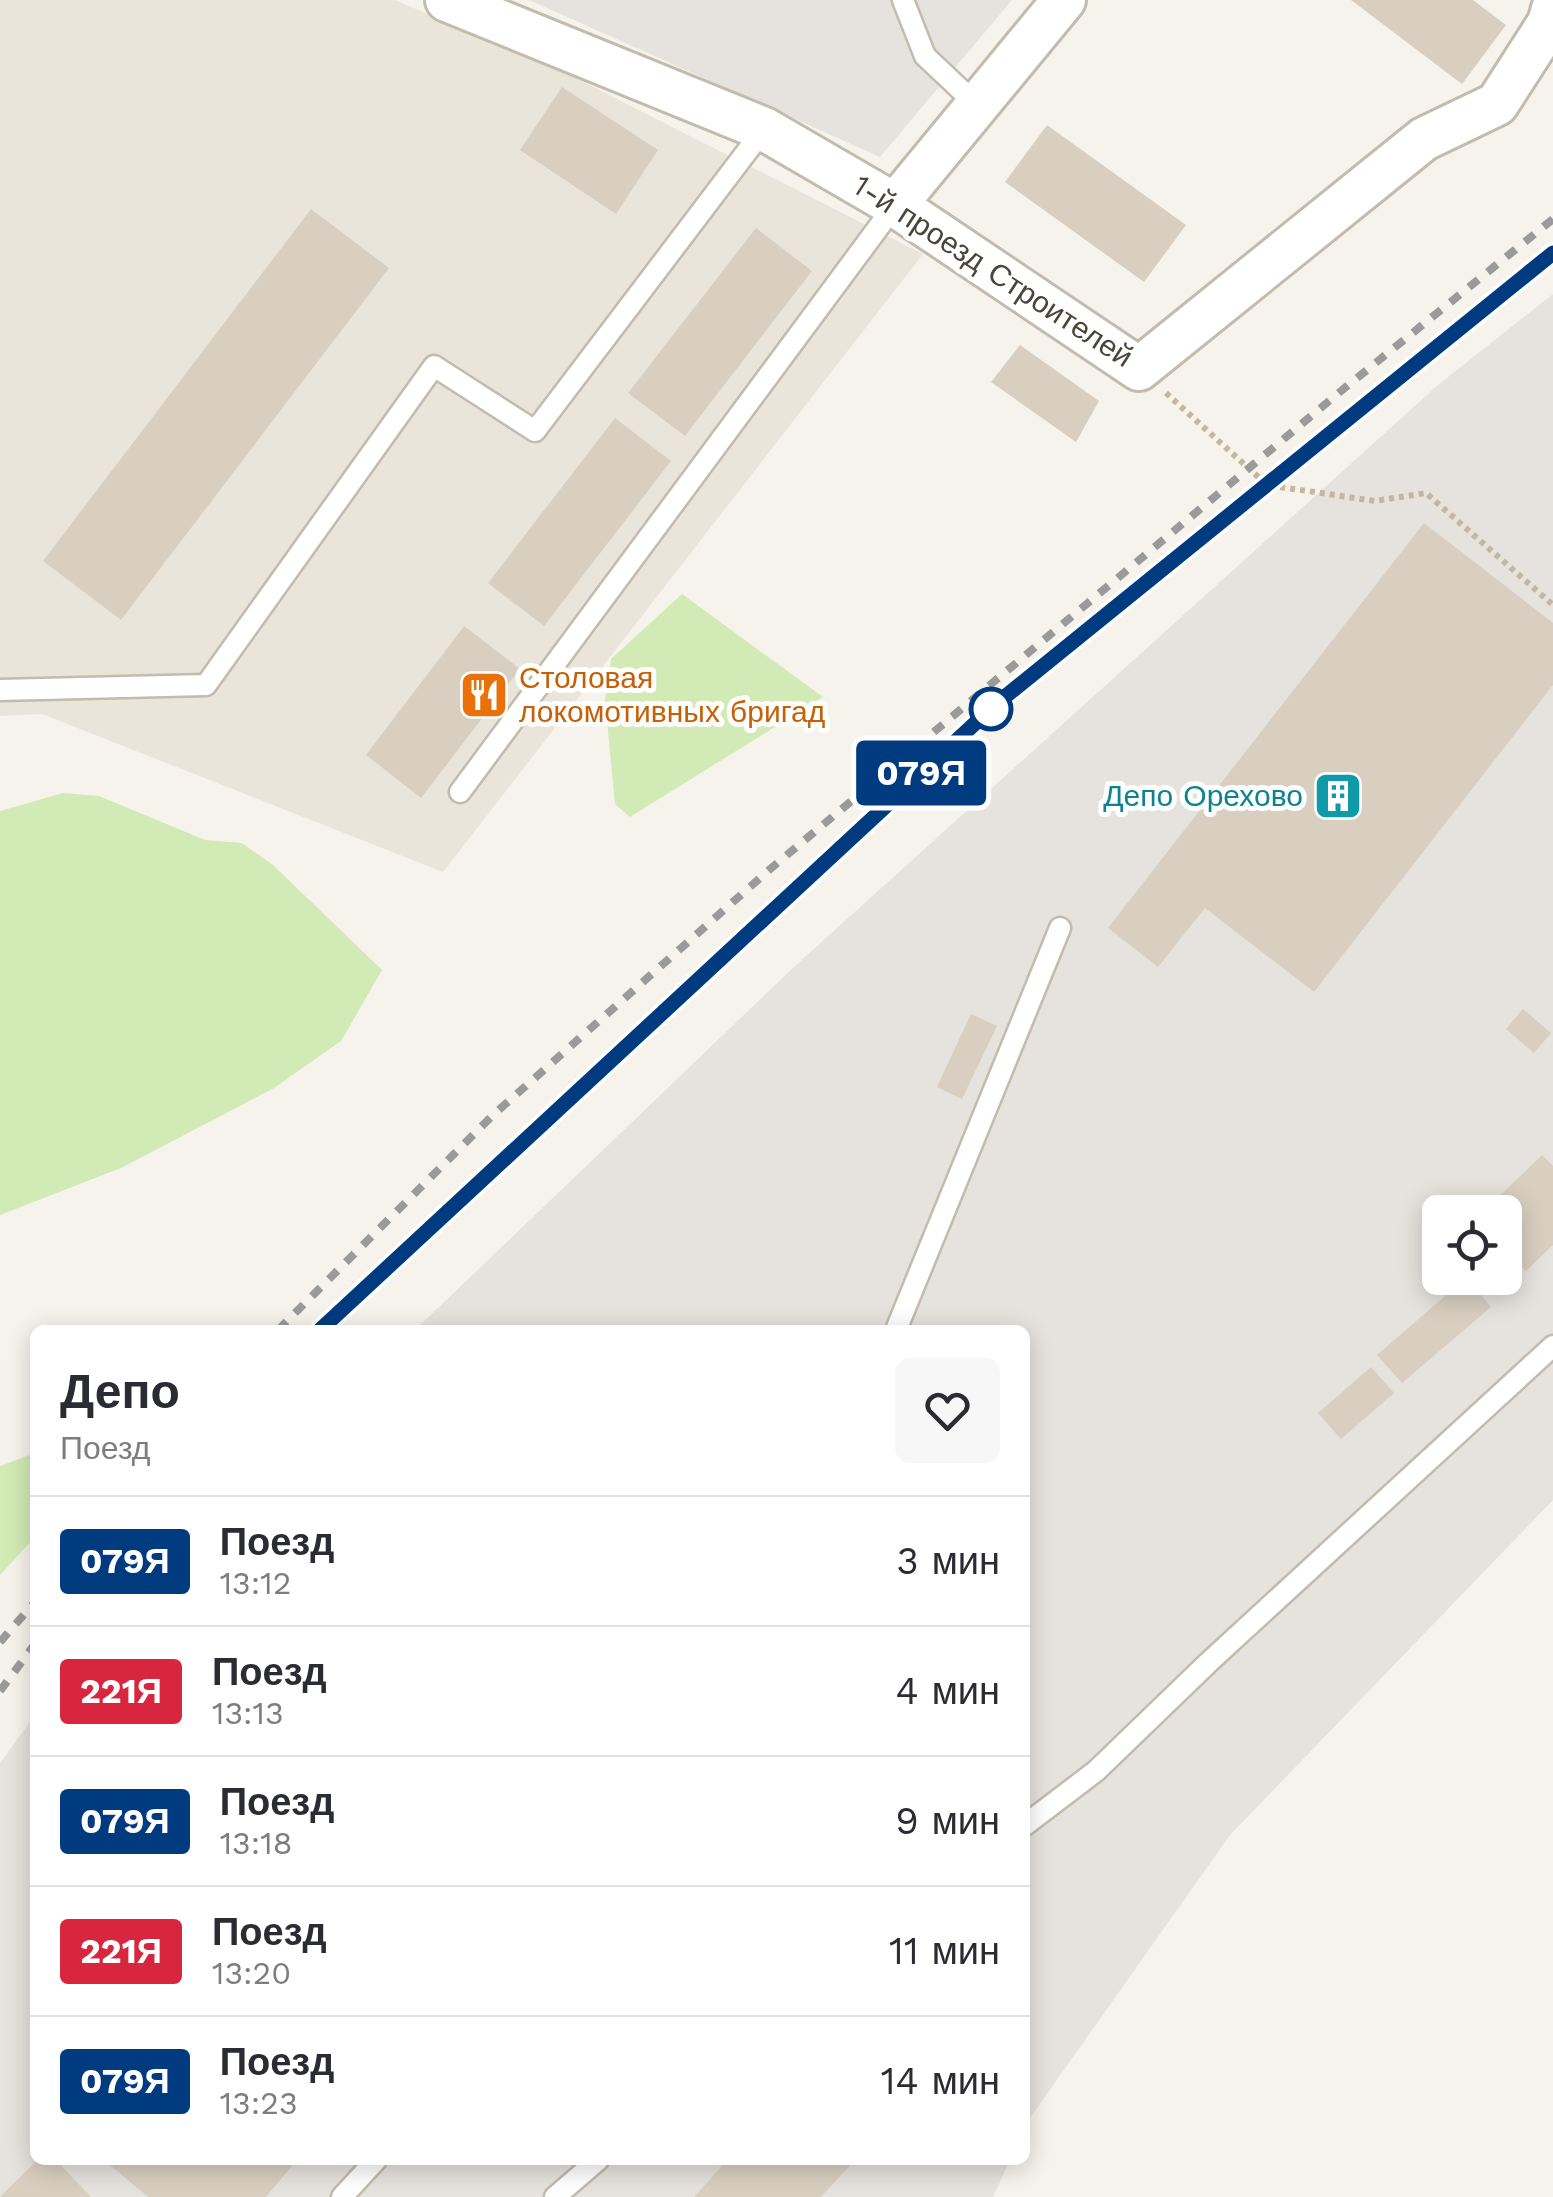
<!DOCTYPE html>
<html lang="ru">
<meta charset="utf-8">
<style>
:root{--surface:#fff;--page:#f7f7f7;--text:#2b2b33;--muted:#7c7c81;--line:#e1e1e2}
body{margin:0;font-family:"Work Sans",sans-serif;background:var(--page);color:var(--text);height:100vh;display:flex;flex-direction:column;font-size:38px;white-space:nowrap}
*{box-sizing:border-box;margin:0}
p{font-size:32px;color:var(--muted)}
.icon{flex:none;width:55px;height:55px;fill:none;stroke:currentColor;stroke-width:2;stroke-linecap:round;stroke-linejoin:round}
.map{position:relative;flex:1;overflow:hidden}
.details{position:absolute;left:30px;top:1325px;width:1000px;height:840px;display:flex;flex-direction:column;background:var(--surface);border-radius:15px;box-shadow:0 5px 25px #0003}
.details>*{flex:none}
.badge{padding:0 20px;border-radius:8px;font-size:35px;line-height:65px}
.tools{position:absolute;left:1422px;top:1195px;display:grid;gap:20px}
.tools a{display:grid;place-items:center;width:100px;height:100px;border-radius:15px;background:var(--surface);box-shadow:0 5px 25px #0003;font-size:50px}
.map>.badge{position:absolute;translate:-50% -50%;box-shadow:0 0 0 5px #fff}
.round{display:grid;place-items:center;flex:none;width:105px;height:105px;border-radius:15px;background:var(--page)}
.summary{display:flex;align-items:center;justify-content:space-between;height:170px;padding:0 30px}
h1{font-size:48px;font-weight:600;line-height:75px}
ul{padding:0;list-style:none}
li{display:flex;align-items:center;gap:30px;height:130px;padding:0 30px;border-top:2px solid var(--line)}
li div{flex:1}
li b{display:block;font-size:38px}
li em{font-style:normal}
li .badge{min-width:110px;font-weight:700;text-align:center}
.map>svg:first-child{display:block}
.residential{fill:#eae5da}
.industrial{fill:#e6e2dd;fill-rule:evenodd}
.green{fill:#d2eab5}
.building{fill:#d8cfc1}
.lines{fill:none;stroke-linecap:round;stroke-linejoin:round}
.service-casing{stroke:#c2bbae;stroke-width:25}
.minor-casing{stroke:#c2bbae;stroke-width:48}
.path{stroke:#c4b79f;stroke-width:6;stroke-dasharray:5 5;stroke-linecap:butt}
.service{stroke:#fff;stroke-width:20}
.minor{stroke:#fff;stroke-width:42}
.rail{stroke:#9a9a9a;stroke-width:8;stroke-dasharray:12 12;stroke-linecap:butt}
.line-casing{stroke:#fff;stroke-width:22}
.line{stroke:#003b80;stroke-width:15}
.stop-dot{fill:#fff;stroke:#003b80;stroke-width:5}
.labels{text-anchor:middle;stroke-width:10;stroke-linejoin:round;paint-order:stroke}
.street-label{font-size:30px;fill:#4b4439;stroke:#fff}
.food-label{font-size:30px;fill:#c56008;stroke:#fff;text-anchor:start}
.culture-label{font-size:30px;fill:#0d838f;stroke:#fff;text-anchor:end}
</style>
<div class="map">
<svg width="1553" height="2197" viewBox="0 0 1553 2197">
<rect width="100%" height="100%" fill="#f6f3ec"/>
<polygon class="residential" points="0,0 395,0 566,73 923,254 443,872 42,714 0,716"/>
<g class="industrial">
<polygon points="529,0 1012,0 880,157"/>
<path d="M1553,294v1206l-323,335 -205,290v-795h-610l380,-364 643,-581zM1440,1212h65v66h-65z"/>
<polygon points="35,1715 35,2160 1010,2160 993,2197 0,2197 0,1763"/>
</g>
<g class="green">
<polygon points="682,594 823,697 630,817 615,804 605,700 611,659"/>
<polygon points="63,793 99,796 205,840 242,843 273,865 382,970 341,1041 274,1088 121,1168 0,1215 0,811"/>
<polygon points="35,1453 35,1537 0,1575 0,1466"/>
</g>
<g class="building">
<polygon points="1351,0 1473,0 1506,25 1462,84"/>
<polygon points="562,87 658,150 616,214 520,150"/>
<polygon points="1047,125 1186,225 1144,282 1005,182"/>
<polygon points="311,209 389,268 121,620 43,561"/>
<polygon points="756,228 812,271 685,436 628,393"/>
<polygon points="1020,345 1099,401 1076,442 991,382"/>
<polygon points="615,418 671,461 544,626 488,583"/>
<polygon points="1424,523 1553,623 1553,685 1314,992 1205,908 1158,967 1108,928"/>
<polygon points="464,626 520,669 421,798 366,755"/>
<polygon points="1523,1009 1551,1033 1534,1053 1506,1029"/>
<polygon points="971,1014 997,1026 962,1099 937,1087"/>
<polygon points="1542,1155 1553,1166 1553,1245 1526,1271 1510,1255 1505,1260 1505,1212 1483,1212"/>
<polygon points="1466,1278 1491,1307 1402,1383 1377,1355"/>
<polygon points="1371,1367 1394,1393 1341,1439 1318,1413"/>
<polygon points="37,2160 56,2160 91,2197 0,2197"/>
<polygon points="104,2160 297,2160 266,2197 148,2197"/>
<polygon points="727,2160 855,2160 821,2197 694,2197"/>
</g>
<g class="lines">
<g class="service-casing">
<g id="service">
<polyline points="903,0 925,56 977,105"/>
<polyline points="0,690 206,685 434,366 535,431 764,129"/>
<polyline points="460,792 895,205"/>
<polyline points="896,1330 1060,928"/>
<polyline points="1025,1825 1096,1771 1209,1662 1553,1346"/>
<polyline points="342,2197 376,2160"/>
<polyline points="555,2197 598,2160"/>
</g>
</g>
<g class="minor-casing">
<g id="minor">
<polyline points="447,0 764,129 895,205 1139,369 1424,139 1497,104 1549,23 1553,9"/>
<polyline points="895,205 1064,0"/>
</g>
</g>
<polyline class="path" points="1166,393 1267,485 1375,501 1426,493 1553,605"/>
<use href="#service" class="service"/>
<use href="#minor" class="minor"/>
<g class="rail">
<polyline points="278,1330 492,1116 769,870 1341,391 1553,219"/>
<polyline points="320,1330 996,704 1553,253"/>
<polyline points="0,1642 35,1602"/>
<polyline points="0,1691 35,1644"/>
</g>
</g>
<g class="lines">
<g class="line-casing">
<polyline id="line" points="320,1330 996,704 1553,253"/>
</g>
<use href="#line" class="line"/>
</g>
<defs>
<g id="restaurant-square" transform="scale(2.5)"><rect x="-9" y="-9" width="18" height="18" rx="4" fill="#e8710a" stroke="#fff"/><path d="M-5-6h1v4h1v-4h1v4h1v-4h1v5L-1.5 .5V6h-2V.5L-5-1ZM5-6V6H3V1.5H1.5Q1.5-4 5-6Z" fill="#fff"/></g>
<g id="building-square" transform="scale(2.5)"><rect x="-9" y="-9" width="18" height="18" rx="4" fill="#0f9aa8" stroke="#fff"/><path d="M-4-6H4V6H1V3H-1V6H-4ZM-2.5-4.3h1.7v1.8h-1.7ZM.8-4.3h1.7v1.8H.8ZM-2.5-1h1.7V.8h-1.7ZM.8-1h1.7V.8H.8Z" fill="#fff"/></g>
</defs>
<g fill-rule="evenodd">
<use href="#restaurant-square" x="484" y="695"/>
<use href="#building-square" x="1338" y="796"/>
</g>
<circle class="stop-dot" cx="991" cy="709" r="20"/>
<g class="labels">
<g class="street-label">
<text transform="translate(993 271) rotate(33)" y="10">1-й проезд Строителей</text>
</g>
<g class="food-label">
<text x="519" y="688">Столовая<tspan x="519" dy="34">локомотивных бригад</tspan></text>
</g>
<g class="culture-label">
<text x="1303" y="806">Депо Орехово</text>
</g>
</g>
</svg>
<div class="tools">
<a><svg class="icon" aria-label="locate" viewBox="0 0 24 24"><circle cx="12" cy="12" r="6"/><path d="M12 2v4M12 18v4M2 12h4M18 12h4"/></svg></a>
</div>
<b class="badge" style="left:921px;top:773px;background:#003b80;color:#fff">079Я</b>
<section class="details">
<div class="summary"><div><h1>Депо</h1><p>Поезд</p></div><a class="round"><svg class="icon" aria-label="heart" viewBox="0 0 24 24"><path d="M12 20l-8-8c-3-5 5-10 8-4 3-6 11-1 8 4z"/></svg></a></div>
<ul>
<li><span class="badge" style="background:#003b80;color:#fff">079Я</span><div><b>Поезд</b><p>13:12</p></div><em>3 мин</em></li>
<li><span class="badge" style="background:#d7263d;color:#fff">221Я</span><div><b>Поезд</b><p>13:13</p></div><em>4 мин</em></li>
<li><span class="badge" style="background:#003b80;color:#fff">079Я</span><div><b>Поезд</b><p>13:18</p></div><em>9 мин</em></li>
<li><span class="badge" style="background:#d7263d;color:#fff">221Я</span><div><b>Поезд</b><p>13:20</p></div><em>11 мин</em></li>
<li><span class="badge" style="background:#003b80;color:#fff">079Я</span><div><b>Поезд</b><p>13:23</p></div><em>14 мин</em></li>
</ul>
</section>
</div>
